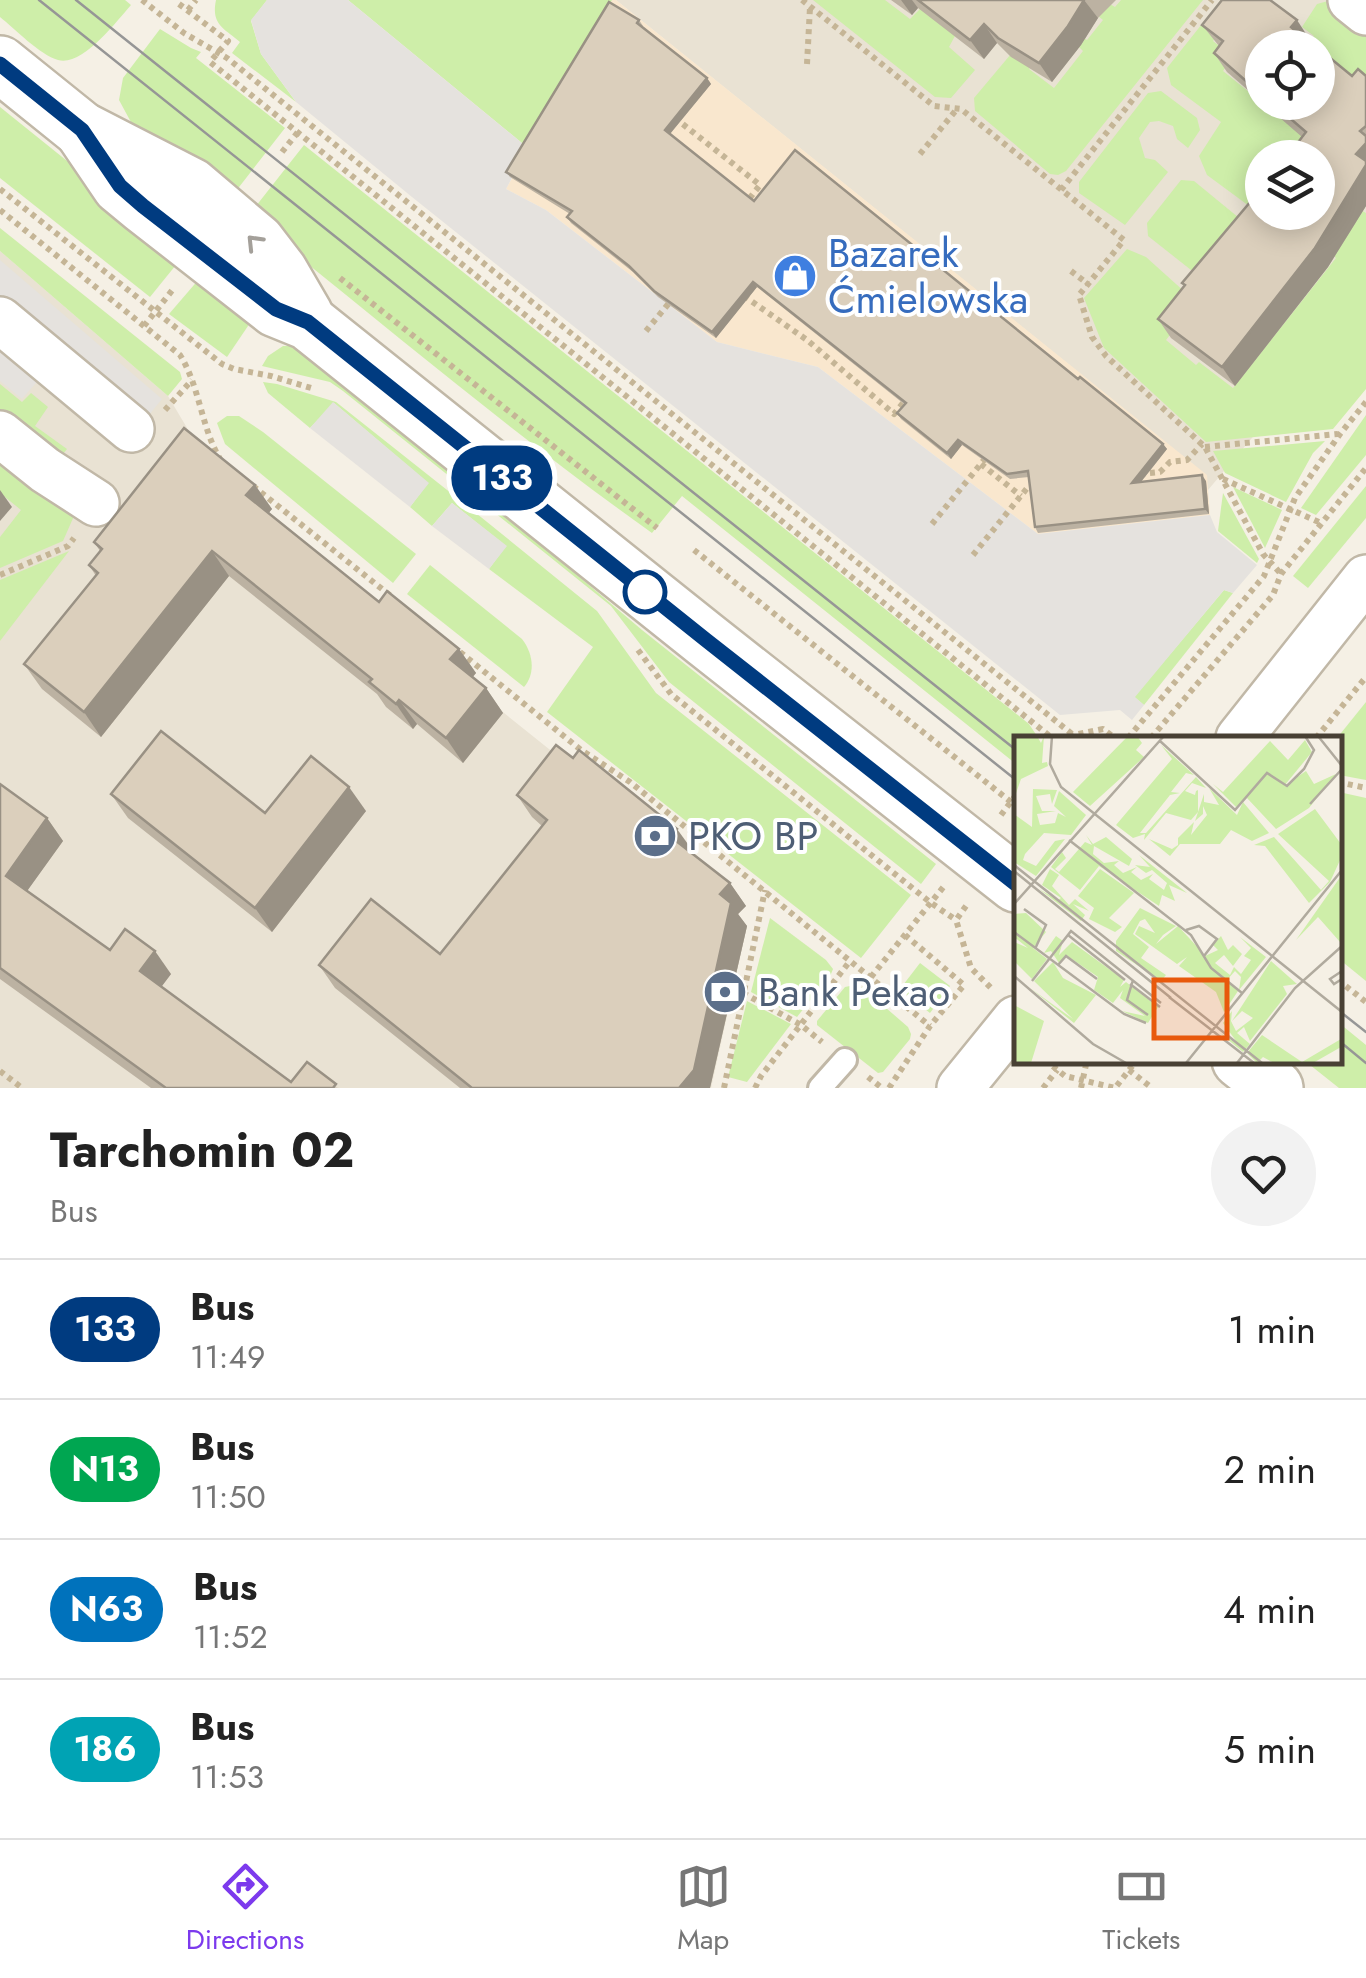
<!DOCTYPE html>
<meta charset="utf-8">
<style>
:root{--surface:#fff;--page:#f2f2f2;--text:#222;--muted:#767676;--line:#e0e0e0;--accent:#7c3aed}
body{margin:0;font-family:Jost,sans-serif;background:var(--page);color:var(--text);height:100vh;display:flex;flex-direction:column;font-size:38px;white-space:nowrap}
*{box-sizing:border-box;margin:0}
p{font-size:32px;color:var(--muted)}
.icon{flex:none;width:55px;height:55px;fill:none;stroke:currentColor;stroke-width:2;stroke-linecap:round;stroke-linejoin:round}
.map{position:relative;height:1088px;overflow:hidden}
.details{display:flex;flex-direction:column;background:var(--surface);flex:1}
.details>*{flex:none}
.badge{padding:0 20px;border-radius:32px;font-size:35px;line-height:65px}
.controls{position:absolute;left:1245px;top:30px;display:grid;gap:20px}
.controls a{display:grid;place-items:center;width:90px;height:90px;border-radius:50%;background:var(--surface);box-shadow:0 5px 25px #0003;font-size:50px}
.map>.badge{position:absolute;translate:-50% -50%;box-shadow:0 0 0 5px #fff}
.round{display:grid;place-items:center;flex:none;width:105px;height:105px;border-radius:52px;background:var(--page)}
.overview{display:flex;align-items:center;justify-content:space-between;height:170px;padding:0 50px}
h1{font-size:48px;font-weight:700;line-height:75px}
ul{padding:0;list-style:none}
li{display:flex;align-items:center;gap:30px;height:140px;padding:0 50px;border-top:2px solid var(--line)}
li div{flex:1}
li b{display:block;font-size:38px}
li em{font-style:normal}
li .badge{min-width:110px;font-weight:700;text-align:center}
.menu{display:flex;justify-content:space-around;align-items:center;height:140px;border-top:2px solid var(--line);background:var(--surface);font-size:28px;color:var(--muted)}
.menu a{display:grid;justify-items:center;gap:5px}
.menu .active{color:var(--accent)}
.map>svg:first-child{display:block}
.residential{fill:#e9e2d3;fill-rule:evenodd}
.commercial{fill:#f9e7ce}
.green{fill:#ceeea9}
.parking{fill:#e5e2de}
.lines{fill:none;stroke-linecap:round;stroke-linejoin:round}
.service-casing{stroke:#c1b8a7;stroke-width:28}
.minor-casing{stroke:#c1b8a7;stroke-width:50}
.tertiary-casing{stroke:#c1b8a7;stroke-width:60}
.path{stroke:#c5b596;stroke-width:6;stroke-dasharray:5 5;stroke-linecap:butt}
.service{stroke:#fff;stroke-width:22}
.minor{stroke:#fff;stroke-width:45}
.tertiary{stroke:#fff;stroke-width:55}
.tram{stroke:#969696;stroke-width:2.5}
.wall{fill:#bcb2a2}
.shaded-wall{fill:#999184}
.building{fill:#dbcfbc;stroke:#999184;stroke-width:2.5}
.oneway{stroke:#a4a09a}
.line-casing{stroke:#fff;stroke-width:22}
.line{stroke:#003b80;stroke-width:15}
.stop-dot{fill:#fff;stroke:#003b80;stroke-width:5}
.labels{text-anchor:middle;stroke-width:8;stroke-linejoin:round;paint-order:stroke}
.shop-label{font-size:40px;fill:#366cbe;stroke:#fff;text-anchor:start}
.service-label{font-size:40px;fill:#4e5e75;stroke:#fff;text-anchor:start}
.inset-road{fill:none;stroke:#b0aa9e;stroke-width:2.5}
.view{fill:#e8590c;fill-opacity:0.15;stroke:#e8590c;stroke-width:5}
.inset-edge{fill:none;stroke:#484034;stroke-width:5}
</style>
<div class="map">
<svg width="1366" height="1088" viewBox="0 0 1366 1088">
<rect width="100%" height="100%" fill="#f5f0e5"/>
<g class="residential">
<path d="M616,0h750v303l-158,187 -2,-15zM1262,48h56v54h-56zM1262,158h56v54h-56z"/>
<polygon points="0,251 168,396 202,453 263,520 745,906 736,917 747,926 711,1088 0,1088"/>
</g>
<polygon class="commercial" points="612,0 616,0 1207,475 1210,515 1038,534 818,367 717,342 546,210 506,189"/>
<g class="green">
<path d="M0,0h125l6,5c-15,17 -49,62 -73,55 -18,-5 -43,-31 -58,-43z"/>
<path d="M216,0h51l-16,21 10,33 35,48 -64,-49 8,-11c-17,-14 -29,-18 -24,-42z"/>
<polygon points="348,0 612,0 528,148"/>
<polygon points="813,0 885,0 910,19 922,7 956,34 949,47 975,70 951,98 935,97"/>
<polygon points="1121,0 1203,0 1066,171 1058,175 1050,174 975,111 974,98 1016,48 1033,62 1029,69 1054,88 1083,51 1076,44 1082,37 1087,40 1103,20 1098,16 1108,3 1115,7"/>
<polygon points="1221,0 1245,0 1213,41 1233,57 1223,71 1296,130 1302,124 1312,157 1262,158 1264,217 1207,175 1199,156 1221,122 1171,85 1167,68"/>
<polygon points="1328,1 1366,31 1366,91 1318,53 1318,48 1307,45 1314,36 1302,27 1317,4"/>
<polygon points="160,29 191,48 201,52 196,58 285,128 229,200 132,124 119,100 123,78"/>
<polygon points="1161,91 1197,118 1200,130 1188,148 1177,139 1173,126 1159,121 1150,122 1139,138 1145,158 1155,160 1168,172 1125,225 1079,193 1079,182 1148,93"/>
<polygon points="0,107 184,255 150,297 0,178"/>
<path d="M304,145l725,579 8,12 -1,2h-20v26l-334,-268 -30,37c-139,-99 -270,-210 -404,-317z"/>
<polygon points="1181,180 1194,181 1255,231 1210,285 1148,236 1147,223"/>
<polygon points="1356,207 1366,213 1366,389 1333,429 1206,442 1104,348 1084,298 1127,249 1146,257 1196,302 1166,340 1196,365 1199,362 1233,388 1336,258 1324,248"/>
<polygon points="0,228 180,372 182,379 168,396 0,251"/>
<polygon points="206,271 246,311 248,326 227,357 169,314"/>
<polygon points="283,346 294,346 489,500 642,630 936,864 921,884 669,682 611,606 343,391 330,382 262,366 268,356"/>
<polygon points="263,382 277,384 336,402 466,505 597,611 656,693 911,895 861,958 547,712 593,647 489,569 506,546 452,503 432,526 410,507 428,483 334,403 310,428 268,393"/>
<polygon points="0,384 22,402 31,393 48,407 35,426 67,449 55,464 0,420"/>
<polygon points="1366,415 1366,455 1316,515 1301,508"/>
<polygon points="227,416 239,416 263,432 416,554 393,583 225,444 217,423"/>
<polygon points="1325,441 1313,453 1286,502 1225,473 1213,451"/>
<polygon points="0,458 71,502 74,516 63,541 0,568 0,537 21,510 0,493"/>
<polygon points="1366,486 1366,518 1308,588 1293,576"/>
<polygon points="1233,487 1282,510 1265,548"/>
<polygon points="1223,493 1259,559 1257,563 1218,531"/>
<polygon points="69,551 0,641 0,580"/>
<path d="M430,565l92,74c11,14 14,34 2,48l-117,-93z"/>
<polygon points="1224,590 1233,593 1144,705 1134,697"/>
<polygon points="1366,702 1366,780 1339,775 1337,738"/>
<polygon points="1339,792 1366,798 1366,981 1339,959"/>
<polygon points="770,918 826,960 833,969 831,974 797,1017 751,992"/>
<polygon points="920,963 950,986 930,1013 900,989"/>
<polygon points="855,985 863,988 908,1027 911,1034 910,1039 883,1072 878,1073 817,1025 817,1021 845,987"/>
<polygon points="747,1001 791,1024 747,1082 728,1077"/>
<polygon points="1339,1023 1366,1045 1366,1088 1339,1088 1305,1061 1338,1060"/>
</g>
<g class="parking">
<polygon points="267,0 348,0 528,148 506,189 546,210 717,342 818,367 1038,534 1210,515 1217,532 1257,565 1233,593 1224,590 1135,697 1144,705 1132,720 1120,710 1060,715 412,197 296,102 261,54 251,20"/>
<polygon points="0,260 162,399 145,420 0,295"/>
<polygon points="0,342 42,376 22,399 0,381"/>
<polygon points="333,402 429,483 410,507 310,428"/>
<polygon points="452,503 507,546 489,569 432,526"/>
</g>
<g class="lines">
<g class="service-casing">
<polyline id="service" points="820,1088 845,1060"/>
</g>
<g class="minor-casing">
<g id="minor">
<polyline points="1351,0 1366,12"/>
<polyline points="0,320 131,429"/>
<polyline points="0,434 45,470 96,503"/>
<polyline points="1239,738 1366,578"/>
<polyline points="960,1088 1016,1019"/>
</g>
</g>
<g class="tertiary-casing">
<g id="tertiary">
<polyline points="0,64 82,130 191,186 257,242 280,272 305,315"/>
<polyline points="82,130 120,186 143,205 276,309 308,322 706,640 1016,884"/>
<polyline points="1240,1060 1275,1088"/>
</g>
</g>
<g class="path">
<polyline points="142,0 184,33 227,58 1077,738"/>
<polyline points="802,0 934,106 961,109 1124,240 1079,295 1092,337 1106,356 1205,447 1263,554 1281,574"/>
<polyline points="179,4 228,41 210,62 1052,738"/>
<polyline points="188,10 196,0"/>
<polyline points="807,64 810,7"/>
<polyline points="675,118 760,185 745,204"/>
<polyline points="282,152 298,132"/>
<polyline points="920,154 957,109"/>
<polyline points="0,189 222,364 234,369 271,376 311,388"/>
<polyline points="1061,190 1212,0"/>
<path d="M0,210l180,145c20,32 21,72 40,104"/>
<polyline points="1071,271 1088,284"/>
<polyline points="340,278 657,528"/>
<polyline points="744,296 807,340 894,414 908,397"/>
<polyline points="144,326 174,288"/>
<polyline points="646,331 674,297"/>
<polyline points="165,410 192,380"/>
<polyline points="1205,447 1338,434"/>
<polyline points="981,464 1021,496"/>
<polyline points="1140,474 1160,472 1170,462 1187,460 1202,444"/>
<polyline points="1223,479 1321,523"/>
<polyline points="253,486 392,597"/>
<polyline points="932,524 988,455"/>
<polyline points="694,550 1011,802"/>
<polyline points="973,555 1028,487 1038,486"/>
<polyline points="0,575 68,546 74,538"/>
<polyline points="638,650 671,694 931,903 956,920"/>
<polyline points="460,652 581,750 630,782 930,1026"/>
<polyline points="1059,738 1103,729 1115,738"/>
<polyline points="1128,738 1264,576 1295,498 1340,434 1366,402"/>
<polyline points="1151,738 1273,595 1281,574 1366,468"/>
<polyline points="1316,738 1366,677"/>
<polyline points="1338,782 1366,788"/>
<polyline points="1001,815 1016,795"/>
<polyline points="966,906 956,920 971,968 992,989"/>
<polyline points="871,977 945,885"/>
<polyline points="1338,980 1366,1002"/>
<polyline points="743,993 801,1025 822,1042"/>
<polyline points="1045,1060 1065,1076 1115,1088 1137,1060"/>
<polyline points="1129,1070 1152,1088"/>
<polyline points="0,1071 22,1088"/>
<polyline points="868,1077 882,1088"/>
<polyline points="724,1088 765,890"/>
<polyline points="755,1088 761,1076 850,961"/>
<polyline points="889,1088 930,1026 964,985 905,935"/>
<polyline points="1043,1088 1057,1070"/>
<polyline points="1081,1088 1087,1060"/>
</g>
<use href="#service" class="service"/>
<use href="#minor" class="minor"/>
<use href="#tertiary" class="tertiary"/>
<g class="tram">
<polyline points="39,0 1016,780"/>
<polyline points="76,0 1016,750"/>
<polyline points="1338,1010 1366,1032"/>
<polyline points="1338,1040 1366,1063"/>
</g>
</g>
<g class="wall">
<polygon points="891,0 1116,0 1098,18 1081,45 1052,82 1011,57 997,43 984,59 918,8 912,15"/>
<polygon points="639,20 643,26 642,27 707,78 711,84 670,134 754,201 1078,379 1163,444 1167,449 1141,482 1206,481 1209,514 1038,533 1035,527 1029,477 1010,479 962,445 951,459 901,419 897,413 904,404 757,287 716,338 658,297 633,272 571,223 567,217 570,214 510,177 506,172"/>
<polygon points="1202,25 1310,40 1262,48 1262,102 1318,102 1352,76 1366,76 1366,206 1328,267 1235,386 1171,338 1158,319 1302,137 1227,72 1214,53 1219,46"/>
<polygon points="255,485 272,509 268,513 379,602 459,649 476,673 473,677 486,688 503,713 463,763 417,724 413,729 386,707 377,694 229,576 101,737 42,689 24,664 96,576 89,565 100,551 94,542"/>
<polygon points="0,784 47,818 63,841 27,891 110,950 171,974 161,987 291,1082 339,1088 151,1088 0,979"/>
<polygon points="111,794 265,813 366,811 272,932 128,818"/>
<polygon points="517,795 693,851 692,853 730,883 746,906 738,914 747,926 710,1088 460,1088 335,988 319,965 440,954 542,826 532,817"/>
</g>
<g class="shaded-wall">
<polygon points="901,0 912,0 918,8 912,15"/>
<polygon points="1084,0 1098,18 1081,45 1052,82 1039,63"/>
<polygon points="1297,20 1310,40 1304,46 1291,27"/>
<polygon points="984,24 997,43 984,59 970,40"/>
<polygon points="707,78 711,84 669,135 665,130"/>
<polygon points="1366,143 1366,206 1328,267 1235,386 1222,367 1356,154"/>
<polygon points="753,282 757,287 716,338 712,332"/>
<polygon points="958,440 962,445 951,459 947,453"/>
<polygon points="1163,444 1167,449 1136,488 1132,483"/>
<polygon points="1202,475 1206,481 1209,514 1205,509"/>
<polygon points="255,485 272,509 263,520 246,495"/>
<polygon points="0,490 12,507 0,521"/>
<polygon points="212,551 229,576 101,737 84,712"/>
<polygon points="459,649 476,673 467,683 450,659"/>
<polygon points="486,688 503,713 463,763 446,738"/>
<polygon points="399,700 417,724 413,729 396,704"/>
<polygon points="349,787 366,811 272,932 255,908"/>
<polygon points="47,818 63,841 22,898 6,876"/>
<polygon points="677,829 693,851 687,860 671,837"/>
<polygon points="730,883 746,906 738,914 747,926 710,1088 679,1088 720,894"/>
<polygon points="155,951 171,974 156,994 140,971"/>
</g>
<g class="building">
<polygon points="918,0 1084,0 1068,26 1039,63 998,38 984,24 970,40"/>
<polygon points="1222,0 1270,0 1297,20 1291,27 1316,48 1262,48 1262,95 1214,53 1223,41 1202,25"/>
<polygon points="609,2 639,20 637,23 707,78 665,130 754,201 795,150 1078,379 1080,377 1163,444 1132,483 1202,475 1205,509 1035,527 1028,471 1007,474 958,440 947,453 897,413 906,403 753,282 712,332 654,291 629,266 567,217 572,211 506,172"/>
<polygon points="1318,48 1352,76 1358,69 1366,76 1366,126 1360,131 1366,136 1366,143 1356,154 1366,161 1366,165 1315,248 1222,367 1158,319 1185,285 1182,283 1262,188 1262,212 1318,212 1318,158 1286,158 1306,132 1271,102 1318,102"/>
<polygon points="184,428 255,485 246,495 379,602 387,591 459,649 450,659 486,688 446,738 399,700 396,704 369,682 372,679 212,551 84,712 24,664 98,573 89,565 102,549 94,542"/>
<polygon points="161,731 265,813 311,756 349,787 255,908 111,794"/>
<polygon points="556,745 573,758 579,750 677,829 671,837 730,883 720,894 731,903 694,1070 679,1088 472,1088 319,965 371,899 440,954 547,820 517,795"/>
<polygon points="0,784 47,818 6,876 110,950 125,929 155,951 140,971 291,1082 307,1062 336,1084 333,1088 166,1088 0,968"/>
</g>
<defs><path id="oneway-chevron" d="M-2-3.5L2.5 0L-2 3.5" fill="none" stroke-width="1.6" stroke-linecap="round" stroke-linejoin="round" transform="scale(2.5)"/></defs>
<use class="oneway" href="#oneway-chevron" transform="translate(254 242) rotate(-134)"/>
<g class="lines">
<g class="line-casing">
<polyline id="line" points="0,64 82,130 120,186 143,206 276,309 308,322 706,640 1016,884"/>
</g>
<use href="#line" class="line"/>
</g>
<defs>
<g id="shop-disc" transform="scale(2.25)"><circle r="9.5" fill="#3f7fe0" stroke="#fff"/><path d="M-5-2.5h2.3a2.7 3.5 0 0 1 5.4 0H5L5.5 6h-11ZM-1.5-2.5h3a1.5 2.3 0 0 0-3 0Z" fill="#fff"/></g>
<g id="bank-disc" transform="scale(2.25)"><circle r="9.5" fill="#5c6f8a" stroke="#fff"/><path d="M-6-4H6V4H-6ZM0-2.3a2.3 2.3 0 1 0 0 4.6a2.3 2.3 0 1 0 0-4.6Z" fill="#fff"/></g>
</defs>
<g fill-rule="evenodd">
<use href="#shop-disc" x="795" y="276"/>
<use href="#bank-disc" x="655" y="836"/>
<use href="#bank-disc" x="725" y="992"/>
</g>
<circle class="stop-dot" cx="645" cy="592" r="20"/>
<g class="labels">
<g class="shop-label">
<text x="828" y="267">Bazarek<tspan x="828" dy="46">Ćmielowska</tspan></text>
</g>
<g class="service-label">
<text x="688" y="850">PKO BP</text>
<text x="758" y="1006">Bank Pekao</text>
</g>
</g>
<g transform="translate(1014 736)">
<rect width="328" height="328" fill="#f5f0e5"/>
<path d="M2,0h21l4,7 3,-7 -2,27 5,-1 1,4 -27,13 -7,20zM114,0h9l5,7 -6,7 8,7 -54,49 -17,-14zM291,4l7,12 -28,34 22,-15 8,13 22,-10 -27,34 -33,21 -29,-31 -11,9 -23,-23 10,8 47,-51 18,19zM147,9l33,30 -8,-2 -15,19 9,1 -10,2 -30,38h6l50,-56 10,11 -14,-5 -7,8 10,4 1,-4 2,-1v22l-7,8 -25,-7 -22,27 1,-6 -12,4 -17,-13 56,-66zM195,52l28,27 6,-13 26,31 -17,8 -21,-11 -11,14h-40l-10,12 -21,-17 23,10 6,-4v-7l16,-16 -3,13 16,-20 -4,-9v8l-8,7 9,-27v8l15,3zM19,53l24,1 -5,14 -2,-10 -14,2 6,15h14l-19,3 3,11 15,-2 3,-10 8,4 -12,-11 5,-15 27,24 -15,20 -27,-2 -19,21 -2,6 13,6 19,-25 10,-2 -29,37 -22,-14v-48l18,13zM301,73l26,35v14l-11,24 -21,21 -44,-57 -11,-1 20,-8 47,53 8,-9 -51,-47zM72,99l7,9 13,-7 26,22 -3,7 -35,-20 -1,8 11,9 15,-2 -5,4 9,8 14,-6 -6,5 10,8 12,-6 -4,5 15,11 3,-7 -15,-13 -6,3 -11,-8 15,2 -11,-12 48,38 -18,-8 6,16 -13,-6 -3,11 -60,-40 -19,24 -29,-23 11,-15 4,6 -11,11 4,3 26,-30 7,3zM36,133l9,6 -7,11 17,19 6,-6 14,12 -16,-7 12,11 -4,6 -42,-32 19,11 3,-2 -19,-13zM86,133l34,24 -25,25 13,9 -7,5 -26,-13 5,-11 -16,-12zM327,140l-1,66 -22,-25 -22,23zM126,172l36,18 -13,9 -7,9 22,-18 60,65 -14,21 -8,-20 -37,-26 8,-9 -10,7 -42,-30 4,-8 16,7 -10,-14 -5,2 -7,13 16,13 -8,11 25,17 -5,6 -45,-30v-10zM12,177l20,19 -13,16 14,11 -15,20 -18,-18v-19l14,6 -14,-11v-23zM42,200l7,5 -4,14 13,-13 52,38 -4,7 6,-5 32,25 -10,16 -26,-12 23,5 -25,-18 3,-8 -10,13 -19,-13 4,-13 -32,-22 -7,8 -8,-12 -7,2zM207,200l7,14 5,-5 9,9 -9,12 -9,-11 -9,8 15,12 4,-8 7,7 10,-14 -7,-4 7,-8 -11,-11 26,20 -27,33 2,-13 -6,-6 -8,9 -22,-24 13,-6 -5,-5zM257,225l26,23 -14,2 4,8 -37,47 -6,-14 -7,6 13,11 -7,8 -23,-19 19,12 -16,-22 9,-12 -1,10 5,10 17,-13 -11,-7 -10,10zM39,226l10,16 33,17 -22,28 -44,-35 43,31 -39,-38zM0,269l30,16 -13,42h-17zM248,299l40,27 39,-23v8l-28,16h-39l-11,-6 -6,6 -10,-10z" fill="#ceeea9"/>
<path class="inset-road" d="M38,0l-2,28 11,23 281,225M304,0l24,30M146,5l75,69 32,-37 20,13 17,-17 10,-19 -9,-14M296,68l32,-35M55,104l122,95 20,33 31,25M0,129l248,198M0,135l157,127M0,168l150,-168M10,173l22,16 -11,24M172,194l13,-4 18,13 -13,17M0,196l110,82 22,9M54,199l57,45M44,229l8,-9 31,23M328,235l-12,8 4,5 8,-5M0,240l79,68 33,19M119,244l-6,20 21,15M18,245l39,-50 90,72M116,248l30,23M155,261l85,66M172,327l156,-193M223,327l58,-75 47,-42"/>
<path class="view" d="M140,244h73v58h-73z"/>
<rect width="328" height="328" class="inset-edge"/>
</g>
</svg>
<div class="controls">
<a><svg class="icon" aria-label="locate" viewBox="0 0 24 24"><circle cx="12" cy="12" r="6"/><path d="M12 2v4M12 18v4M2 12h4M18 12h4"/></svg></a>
<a><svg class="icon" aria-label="layers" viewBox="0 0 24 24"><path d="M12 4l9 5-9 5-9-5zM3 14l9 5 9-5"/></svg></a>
</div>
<b class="badge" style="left:502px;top:478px;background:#003b80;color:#fff">133</b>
</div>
<section class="details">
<div class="overview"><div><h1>Tarchomin 02</h1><p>Bus</p></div><a class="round"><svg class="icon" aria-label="heart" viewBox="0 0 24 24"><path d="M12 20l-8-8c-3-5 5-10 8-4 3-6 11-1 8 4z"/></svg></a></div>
<ul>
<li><span class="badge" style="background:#003b80;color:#fff">133</span><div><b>Bus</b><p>11:49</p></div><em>1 min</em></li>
<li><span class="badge" style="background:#00a651;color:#fff">N13</span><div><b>Bus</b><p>11:50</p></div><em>2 min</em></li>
<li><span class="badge" style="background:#0072bc;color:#fff">N63</span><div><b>Bus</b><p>11:52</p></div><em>4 min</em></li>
<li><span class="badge" style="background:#00a3b4;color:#fff">186</span><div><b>Bus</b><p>11:53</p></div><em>5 min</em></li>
</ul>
</section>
<nav class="menu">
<a class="active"><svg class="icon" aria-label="directions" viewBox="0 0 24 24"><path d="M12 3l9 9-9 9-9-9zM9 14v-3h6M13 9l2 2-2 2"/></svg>Directions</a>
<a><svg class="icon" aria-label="map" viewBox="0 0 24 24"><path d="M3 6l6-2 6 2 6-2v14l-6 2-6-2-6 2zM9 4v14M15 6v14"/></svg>Map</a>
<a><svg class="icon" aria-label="tickets" viewBox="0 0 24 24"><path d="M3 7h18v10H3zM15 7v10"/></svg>Tickets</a>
</nav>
